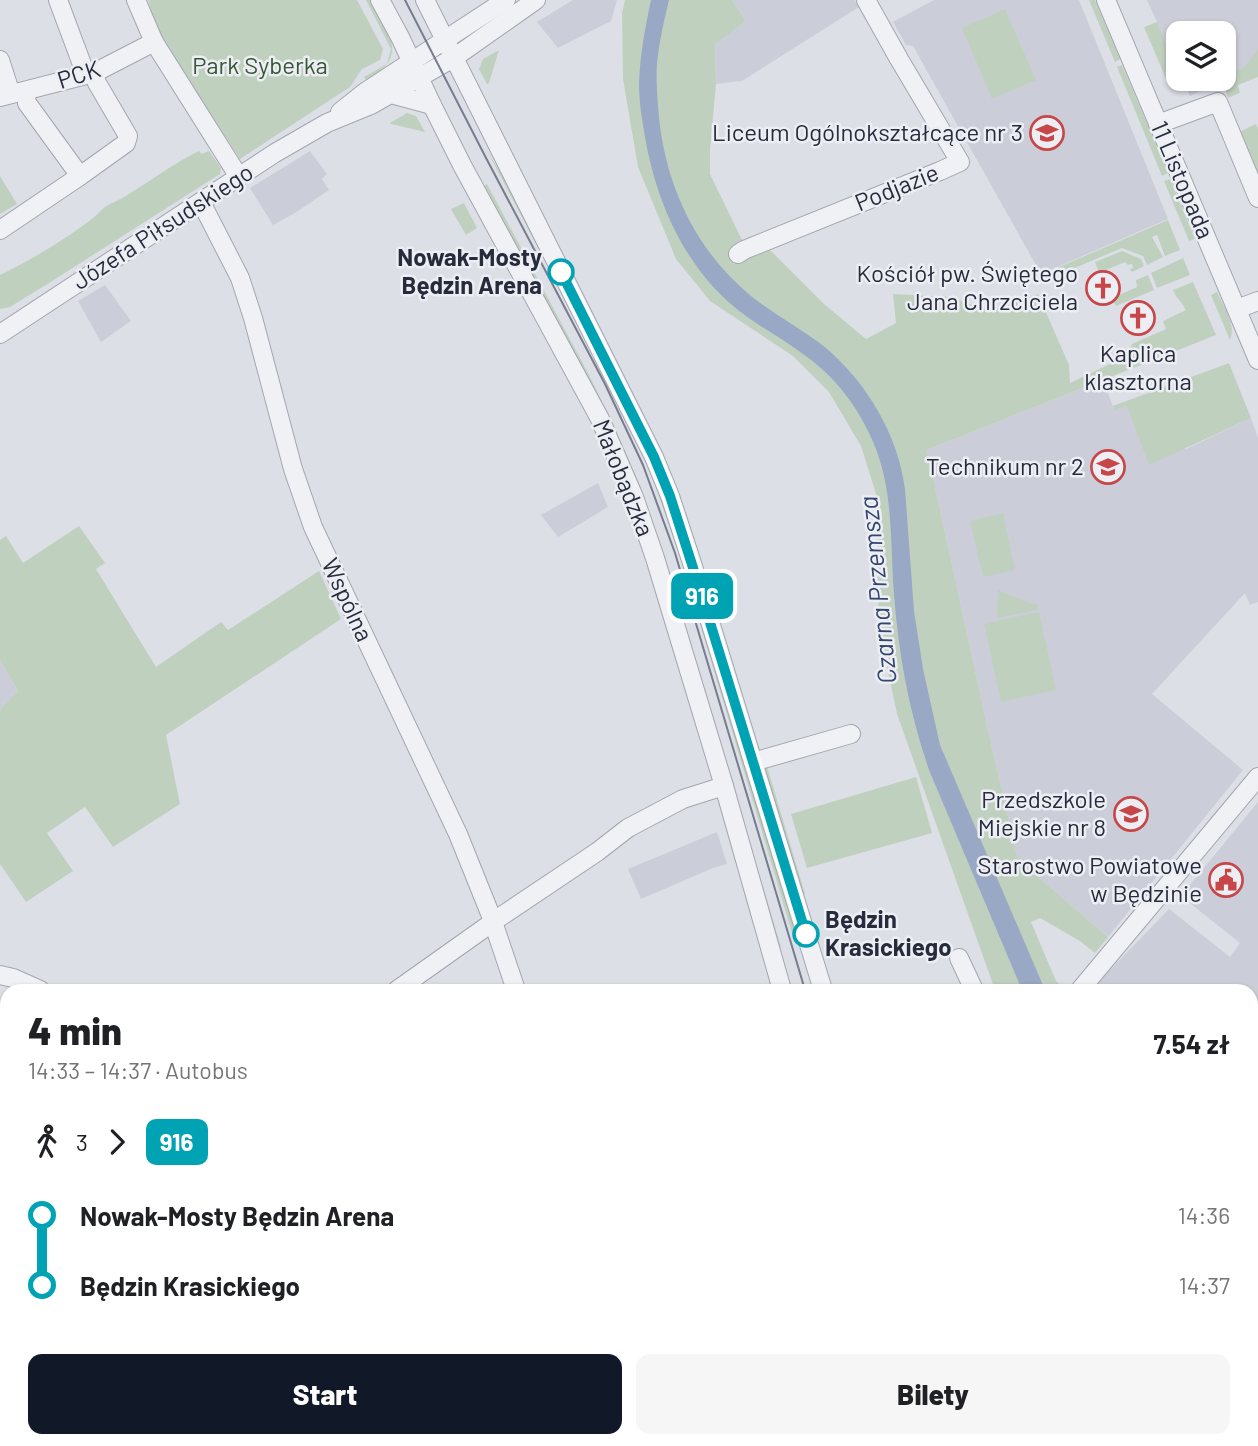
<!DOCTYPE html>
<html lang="pl">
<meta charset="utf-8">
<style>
:root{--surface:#fff;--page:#f6f6f6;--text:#202124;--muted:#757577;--accent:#111827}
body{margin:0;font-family:Barlow,sans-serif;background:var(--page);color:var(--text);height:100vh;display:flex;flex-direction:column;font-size:26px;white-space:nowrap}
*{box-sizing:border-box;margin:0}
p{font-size:23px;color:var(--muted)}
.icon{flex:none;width:38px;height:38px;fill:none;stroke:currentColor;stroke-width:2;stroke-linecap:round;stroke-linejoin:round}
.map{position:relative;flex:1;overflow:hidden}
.sheet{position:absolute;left:0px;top:984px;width:1258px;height:464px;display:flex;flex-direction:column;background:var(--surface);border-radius:21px 21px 0 0;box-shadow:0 2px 5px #0004}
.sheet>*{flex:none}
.badge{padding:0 14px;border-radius:10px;font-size:24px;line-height:46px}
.tools{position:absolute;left:1166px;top:21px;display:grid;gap:14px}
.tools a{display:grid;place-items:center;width:70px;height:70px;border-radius:14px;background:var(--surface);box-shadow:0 2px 5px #0004;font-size:35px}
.map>.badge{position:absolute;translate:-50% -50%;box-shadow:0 0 0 4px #fff}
.legs{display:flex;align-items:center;gap:10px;height:77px;padding:0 28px;font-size:23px}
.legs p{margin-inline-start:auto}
.overview{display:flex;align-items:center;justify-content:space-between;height:119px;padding:0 28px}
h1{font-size:38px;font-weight:800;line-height:52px}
.action{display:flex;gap:14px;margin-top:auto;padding:14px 28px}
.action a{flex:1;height:80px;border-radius:14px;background:var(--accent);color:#fff;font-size:28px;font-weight:800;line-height:80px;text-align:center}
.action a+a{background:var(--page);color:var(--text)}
ul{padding:0 28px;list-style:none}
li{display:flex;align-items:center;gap:24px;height:70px;font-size:26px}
li i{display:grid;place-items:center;width:10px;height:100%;margin:0 9px;background:currentColor}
li i::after{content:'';width:18px;height:18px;margin:-9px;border:5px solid;border-radius:50%;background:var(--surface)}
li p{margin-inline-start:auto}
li:first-child i{background:linear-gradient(#0000 50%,currentColor 0)}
li:last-child i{background:linear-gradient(currentColor 50%,#0000 0)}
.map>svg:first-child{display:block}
.built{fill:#cbced8}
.green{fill:#c0d0bf}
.water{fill:#99a8c5}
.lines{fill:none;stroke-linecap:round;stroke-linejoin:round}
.minor-casing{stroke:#a3a6b0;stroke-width:20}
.minor{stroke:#f0f1f5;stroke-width:18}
.tram{stroke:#777d8f;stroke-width:2}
.line-1-casing{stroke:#fff;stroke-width:16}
.line-1{stroke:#00a3b4;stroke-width:10}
.stop-1-dot{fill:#fff;stroke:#00a3b4;stroke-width:3.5}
.labels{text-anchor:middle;stroke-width:5;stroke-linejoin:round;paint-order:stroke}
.park-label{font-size:24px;fill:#375735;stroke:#eceef4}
.street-label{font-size:24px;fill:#272c3c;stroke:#eceef4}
.poi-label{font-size:24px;fill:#272c3c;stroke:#eceef4;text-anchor:end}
.stop-label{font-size:24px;font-weight:bold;fill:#272c3c;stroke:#eceef4;text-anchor:end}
.water-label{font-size:26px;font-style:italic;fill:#34456e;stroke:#eceef4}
</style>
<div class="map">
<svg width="1258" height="1446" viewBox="0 0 1258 1446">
<rect width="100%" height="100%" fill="#dddfe6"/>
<g class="built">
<polygon points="573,0 617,0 611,21 558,48 537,22"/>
<polygon points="732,0 855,0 859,7 742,81 716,84 715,43 746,21"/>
<polygon points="934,0 1079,0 1168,219 1041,274 913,46 906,45 893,22"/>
<polygon points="1147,0 1258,0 1258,64 1190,96 1183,79 1223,79 1223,33 1178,33 1178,68"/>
<polygon points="310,151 327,174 322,179 329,190 295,213 273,225 250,188"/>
<polygon points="105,285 131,321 101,342 78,301"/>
<polygon points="1103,380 1114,409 1126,405 1186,449 1251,418 1258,438 1258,602 1250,605 1245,593 1152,694 1243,770 1108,937 1020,861 1017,855 988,730 927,450"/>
<polygon points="598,483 608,507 558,537 541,515"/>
<polygon points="0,660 18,691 1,708 0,711"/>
<polygon points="1258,802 1258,1137 1251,1133 1251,990 1092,990 1112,968 1169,909 1230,957 1240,943 1181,896"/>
<polygon points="717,832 727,864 713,868 641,899 628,869"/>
</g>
<g class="green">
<polygon points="148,0 357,0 383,49 380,60 362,69 350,87 240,159 159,35"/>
<path d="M366,0h5l20,40c5,22 -8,29 -24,41l-3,-4 23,-13 4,-15z"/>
<path d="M625,0h107l14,21 -31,23 1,40 -6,66v24l31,64 12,19 17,-7 54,54 42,35 30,-16 -3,-29 54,3 19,5 13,7h17l42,-15 31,71 1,18 67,-32 17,-10 -26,13 -2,-5 5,-2 1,-3 34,-15 -3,-8 23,-11c-4,-8 -10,-12 -13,-20l20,-8 23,53 -289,115 61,280 29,125 3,6 88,76 -13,16 -15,-12 -40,-23 -9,4 25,59 9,8 -2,1h-68l-98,-276 -18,-85 -3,-135 -15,-48 -32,-54 -36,-36 -83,-55 -34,-42 -38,-92 -15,-88 -1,-66z"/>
<polygon points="1089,0 1095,0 1120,59 1115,62"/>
<polygon points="1005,9 1036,80 992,99 962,28"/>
<polygon points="1157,22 1178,70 1178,76 1167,81 1144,27"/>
<polygon points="1258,49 1258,77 1238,85 1240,93 1228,98 1223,83 1225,76 1245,67"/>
<polygon points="499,50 489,83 487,84 479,69 483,59"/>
<polygon points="1122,65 1168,173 1162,176 1117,67"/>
<polygon points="407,113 416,116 425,132 391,124 390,123"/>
<polygon points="1256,124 1258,129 1258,176 1239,132"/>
<polygon points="486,149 521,206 625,412 660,490 690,580 816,990 814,990 800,942 795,943 681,560 656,488 638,442 616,396"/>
<path d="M199,151l2,3 8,-3 12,17 -1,6 -171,109 -39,24 -10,2v-34c31,-15 66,-36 93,-57 4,-3 8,-8 12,-11 8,-5 17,-8 24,-13 24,-15 45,-31 70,-43z"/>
<polygon points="0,176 17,204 0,214"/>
<polygon points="1170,179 1195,239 1189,241 1164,181"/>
<polygon points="487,184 588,373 613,424 639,483 664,556 781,947 777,949 659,549 482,187"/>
<polygon points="464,203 477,228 466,235 451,209"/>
<polygon points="1168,220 1180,250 1165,256 1157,235 1152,237 1163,257 1147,265 1143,256 1122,248 1065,272 1057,268"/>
<polygon points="1122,251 1141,259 1144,266 1132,272 1130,269 1133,268 1132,264 1128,265 1125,262 1099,273 1095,262"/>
<polygon points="1183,258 1190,275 1157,288 1151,273"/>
<polygon points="1148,275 1154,290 1116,306 1112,298 1137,287 1136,280"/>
<path d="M1217,292c6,14 20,33 13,48l-19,-45z"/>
<polygon points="1229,363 1251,418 1149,465 1127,406 1114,410 1113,406"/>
<polygon points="1003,513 1015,570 983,577 970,521"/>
<polygon points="79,526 105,563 96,569 156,667 221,622 228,630 319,571 341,619 166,735 180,804 113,847 85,807 47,833 73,871 26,902 0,864 0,711 1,708 18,691 0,660 0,540 6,536 23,563"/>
<polygon points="998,590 1032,604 1037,603 1038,610 997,618"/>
<polygon points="1039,612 1056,690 1001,702 984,624"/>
<polygon points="766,763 805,894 801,895 762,764"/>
<polygon points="916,777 932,833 807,868 791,814"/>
<polygon points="1251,1219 1258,1224 1258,1446 1106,1446 1102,1440 1251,1440"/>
</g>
<path class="water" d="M651,0h18c-5,21 -10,42 -12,63 -1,14 0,29 1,43 5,74 35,142 93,190 24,19 51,33 75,52 41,35 72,87 79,141l9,122 9,58 17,76 105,245h-23l-93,-220c-20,-59 -30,-113 -35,-175 -4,-51 0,-103 -20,-151 -15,-36 -39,-68 -71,-90 -19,-14 -39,-25 -57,-38 -60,-43 -91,-115 -102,-185 -3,-16 -5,-32 -5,-47 1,-29 6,-56 12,-84z"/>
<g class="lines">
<g class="minor-casing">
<g id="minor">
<polyline points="58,0 86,75"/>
<polyline points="136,0 154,42 239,177"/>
<polyline points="380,0 400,37 432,105 462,165 600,419 634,497 655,558 724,786 782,990"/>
<polyline points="425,0 654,457 670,496 692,563 823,990"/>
<polyline points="1106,0 1258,360"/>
<polyline points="0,60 11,94"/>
<polyline points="25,91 27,103 80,176"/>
<polyline points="391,94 432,105"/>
<polyline points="0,97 94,73 154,42"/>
<polyline points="340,112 365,92 506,0"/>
<polyline points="1158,124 1218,102 1258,198"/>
<polyline points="201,202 240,278 253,318 293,469 313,527 458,834 491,916 516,990"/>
<polyline points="0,230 80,176 126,143 128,136 97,83 94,73"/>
<polyline points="738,254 744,250 940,171 960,162 899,59 866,0"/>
<polyline points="1237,309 1258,301"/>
<polyline points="0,334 275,153 327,123 371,105 455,57 536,0"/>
<polyline points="753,762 851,734"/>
<polyline points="959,958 974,990"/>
<polyline points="0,975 13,978 40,990"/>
<polyline points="397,990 500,917 597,852 628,828 683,799 724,786"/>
<polyline points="1080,990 1258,777"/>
<polyline points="0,1109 7,1116"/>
<polyline points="0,1263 7,1261"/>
<polyline points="249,1440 253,1446"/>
<polyline points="648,1440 653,1446"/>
<polyline points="808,1440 813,1446"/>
<polyline points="1036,1440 1040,1446"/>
<polyline points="1076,1440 1080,1446"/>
<polyline points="0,1442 7,1440"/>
<polyline points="697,1446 698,1440"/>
</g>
</g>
<use href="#minor" class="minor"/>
<g class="tram">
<polyline points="405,0 485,156 605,384 643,465 675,553 805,990"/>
<polyline points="1061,1440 1065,1446"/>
</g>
</g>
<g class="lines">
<g class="line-1-casing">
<polyline id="line-1" points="561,272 654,457 670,496 696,577 806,934"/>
</g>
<use href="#line-1" class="line-1"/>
</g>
<defs>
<g id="school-ring" transform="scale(1.75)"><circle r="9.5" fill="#eceef4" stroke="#c74647" stroke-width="1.5"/><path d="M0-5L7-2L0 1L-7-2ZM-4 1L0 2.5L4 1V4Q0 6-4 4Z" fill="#c74647"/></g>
<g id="church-ring" transform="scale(1.75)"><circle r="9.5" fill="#eceef4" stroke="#c74647" stroke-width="1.5"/><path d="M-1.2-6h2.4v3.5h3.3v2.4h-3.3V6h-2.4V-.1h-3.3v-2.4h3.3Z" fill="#c74647"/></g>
<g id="civic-ring" transform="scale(1.75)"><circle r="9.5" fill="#eceef4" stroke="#c74647" stroke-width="1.5"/><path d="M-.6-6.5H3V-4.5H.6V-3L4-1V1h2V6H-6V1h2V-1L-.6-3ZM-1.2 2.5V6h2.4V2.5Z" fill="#c74647"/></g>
</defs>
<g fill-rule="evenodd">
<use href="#school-ring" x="1047" y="133"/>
<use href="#church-ring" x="1103" y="288"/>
<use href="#church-ring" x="1138" y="318"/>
<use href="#school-ring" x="1108" y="467"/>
<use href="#school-ring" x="1131" y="814"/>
<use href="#civic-ring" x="1226" y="880"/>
</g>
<g class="stop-1-dot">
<circle cx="561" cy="272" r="12"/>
<circle cx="806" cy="934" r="12"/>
</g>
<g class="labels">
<g class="park-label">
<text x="260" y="74">Park Syberka</text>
</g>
<g class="street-label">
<text transform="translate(79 75) rotate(-18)" y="8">PCK</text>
<text transform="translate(1182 180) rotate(67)" y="8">11 Listopada</text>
<text transform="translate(897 188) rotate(-22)" y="8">Podjazie</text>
<text transform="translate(163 227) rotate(-33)" y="8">Józefa Piłsudskiego</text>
<text transform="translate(623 478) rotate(68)" y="8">Małobądzka</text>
<text transform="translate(347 600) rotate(65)" y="8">Wspólna</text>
</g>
<g class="poi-label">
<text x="1023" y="141">Liceum Ogólnokształcące nr 3</text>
<text x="1078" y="282">Kościół pw. Świętego<tspan x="1078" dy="28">Jana Chrzciciela</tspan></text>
<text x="1138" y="362" text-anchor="middle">Kaplica<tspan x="1138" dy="28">klasztorna</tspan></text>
<text x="1084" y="475">Technikum nr 2</text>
<text x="1106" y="808">Przedszkole<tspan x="1106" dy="28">Miejskie nr 8</tspan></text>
<text x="1202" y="874">Starostwo Powiatowe<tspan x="1202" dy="28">w Będzinie</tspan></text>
</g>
<g class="stop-label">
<text x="542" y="266">Nowak-Mosty<tspan x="542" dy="28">Będzin Arena</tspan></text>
<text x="825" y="928" text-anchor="start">Będzin<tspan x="825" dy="28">Krasickiego</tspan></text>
</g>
<g class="water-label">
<text transform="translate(878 590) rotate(-96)" y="9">Czarna Przemsza</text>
</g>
</g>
</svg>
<div class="tools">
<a><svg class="icon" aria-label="layers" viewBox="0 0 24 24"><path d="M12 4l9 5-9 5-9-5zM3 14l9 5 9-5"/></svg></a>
</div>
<b class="badge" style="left:702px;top:596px;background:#00a3b4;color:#fff">916</b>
<section class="sheet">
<div class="overview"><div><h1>4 min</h1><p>14:33 – 14:37 · Autobus</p></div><b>7.54 zł</b></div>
<div class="legs"><svg class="icon" aria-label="walk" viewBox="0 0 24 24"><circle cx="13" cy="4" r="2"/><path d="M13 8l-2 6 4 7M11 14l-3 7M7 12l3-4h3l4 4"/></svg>3<svg class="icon" aria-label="forward" viewBox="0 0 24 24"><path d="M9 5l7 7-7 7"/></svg><b class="badge" style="background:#00a3b4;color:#fff">916</b></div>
<ul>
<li><i style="color:#00a3b4"></i><b>Nowak-Mosty Będzin Arena</b><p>14:36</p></li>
<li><i style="color:#00a3b4"></i><b>Będzin Krasickiego</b><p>14:37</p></li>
</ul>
<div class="action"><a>Start</a><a>Bilety</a></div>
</section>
</div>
